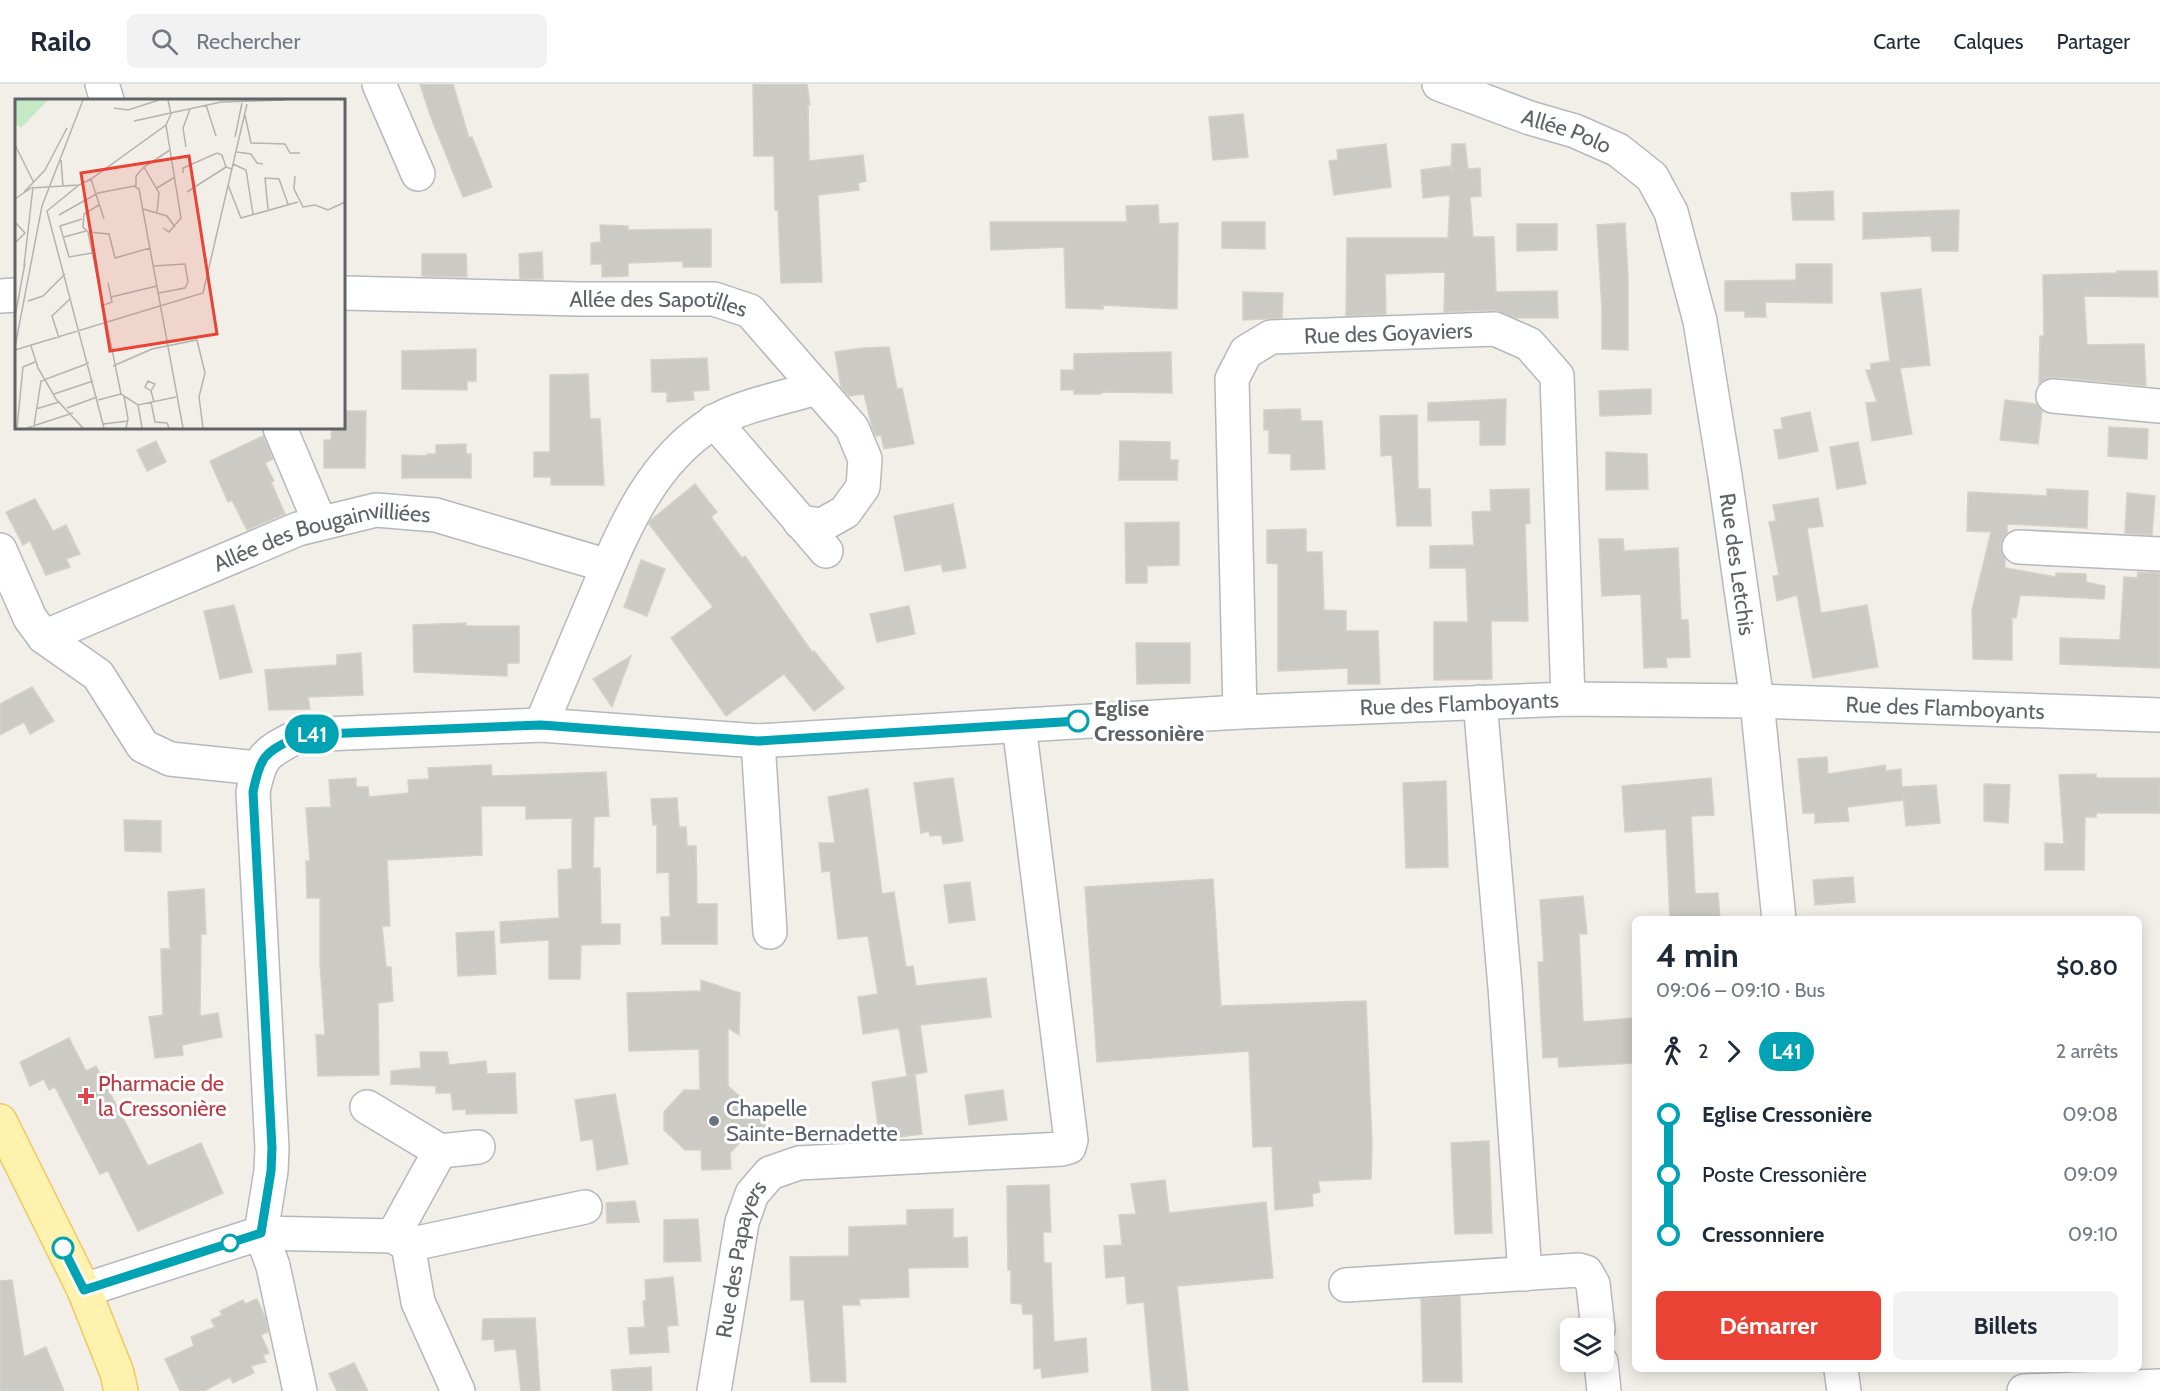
<!DOCTYPE html>
<html lang="fr">
<meta charset="utf-8">
<style>
:root{--surface:#fff;--page:#f2f2f3;--text:#1f2937;--muted:#747a83;--line:#e0e1e3;--accent:#ea4335}
body{margin:0;font-family:Cabin,sans-serif;background:var(--page);color:var(--text);height:100vh;display:flex;flex-direction:column;font-size:22px;white-space:nowrap}
*{box-sizing:border-box;margin:0}
p{font-size:20px;color:var(--muted)}
.icon{flex:none;width:33px;height:33px;fill:none;stroke:currentColor;stroke-width:2;stroke-linecap:round;stroke-linejoin:round}
.map{position:relative;flex:1;overflow:hidden}
.drawer{position:absolute;left:1632px;top:832px;width:510px;height:456px;display:flex;flex-direction:column;background:var(--surface);border-radius:9px;box-shadow:0 3px 15px #0003}
.drawer>*{flex:none}
.badge{padding:0 12px;border-radius:20px;font-size:21px;line-height:39px}
.buttons{position:absolute;left:1560px;top:1234px;display:grid;gap:12px}
.buttons a{display:grid;place-items:center;width:54px;height:54px;border-radius:9px;background:var(--surface);box-shadow:0 3px 15px #0003;font-size:30px}
.map>.badge{position:absolute;translate:-50% -50%;box-shadow:0 0 0 3px #fff}
.legs{display:flex;align-items:center;gap:9px;height:66px;padding:0 24px;font-size:20px}
.legs p{margin-inline-start:auto}
.overview{display:flex;align-items:center;justify-content:space-between;height:102px;padding:0 24px}
h1{font-size:33px;font-weight:700;line-height:45px}
.cta{display:flex;gap:12px;margin-top:auto;padding:12px 24px}
.cta a{flex:1;height:69px;border-radius:9px;background:var(--accent);color:#fff;font-size:24px;font-weight:700;line-height:69px;text-align:center}
.cta a+a{background:var(--page);color:var(--text)}
ul{padding:0 24px;list-style:none}
li{display:flex;align-items:center;gap:21px;height:60px;font-size:22px}
li i{display:grid;place-items:center;width:9px;height:100%;margin:0 8px;background:currentColor}
li i::after{content:'';width:15px;height:15px;margin:-8px;border:4px solid;border-radius:50%;background:var(--surface)}
li p{margin-inline-start:auto}
li:first-child i{background:linear-gradient(#0000 50%,currentColor 0)}
li:last-child i{background:linear-gradient(currentColor 50%,#0000 0)}
header{display:flex;align-items:center;gap:36px;box-sizing:border-box;height:84px;padding:0 30px;background:var(--surface);border-bottom:2px solid var(--line)}
header strong{font-size:28px}
nav{display:flex;gap:33px;margin-inline-start:auto;font-size:21px}
.search{width:420px;height:54px;background:var(--page);display:flex;align-items:center;gap:15px;box-sizing:border-box;padding:0 21px;border-radius:9px;color:var(--muted);font-size:22px}
.map>svg:first-child{display:block}
.building{fill:#cccac5;stroke:#d6d1c6;stroke-width:1.5}
.lines{fill:none;stroke-linecap:round;stroke-linejoin:round}
.minor-casing{stroke:#b5b8bc;stroke-width:36}
.major-casing{stroke:#f2c960;stroke-width:36}
.minor{stroke:#fff;stroke-width:33}
.major{stroke:#fff2af;stroke-width:33}
.line-1-casing{stroke:#fff;stroke-width:14}
.line-1{stroke:#00a3b4;stroke-width:9}
.stop-1-dot{fill:#fff;stroke:#00a3b4;stroke-width:3}
.health-dot{fill:#e0444e;stroke:#fff;stroke-width:2}
.worship-dot{fill:#6b7280;stroke:#fff;stroke-width:2}
.labels{text-anchor:middle;stroke-width:6;stroke-linejoin:round;paint-order:stroke}
.street-label{font-size:22px;fill:#5f6368;stroke:#fff}
.stop-label{font-size:22px;font-weight:bold;fill:#5f6368;stroke:#fff;text-anchor:start}
.health-label{font-size:22px;fill:#be3a42;stroke:#fff;text-anchor:start}
.worship-label{font-size:22px;fill:#5b616d;stroke:#fff;text-anchor:start}
.inset-road{fill:none;stroke:#b3b3b1;stroke-width:1.5}
.view{fill:#ea4335;fill-opacity:0.15;stroke:#ea4335;stroke-width:3}
.inset-edge{fill:none;stroke:#5f6368;stroke-width:3}
</style>
<header>
<strong>Railo</strong>
<div class="search"><svg class="icon" aria-label="search" viewBox="0 0 24 24"><circle cx="10" cy="10" r="6"/><path d="M15 15l6 6"/></svg>Rechercher</div>
<nav><a>Carte</a><a>Calques</a><a>Partager</a></nav>
</header>
<div class="map">
<svg width="2160" height="1307" viewBox="0 0 2160 1307">
<rect width="100%" height="100%" fill="#f1efe8"/>
<g class="building">
<polygon points="420,0 453,0 469,54 472,53 492,103 463,113 430,31"/>
<polygon points="753,0 807,0 810,21 808,21 809,77 863,71 866,97 858,99 859,106 818,111 822,198 781,199 778,126 775,126 774,72 754,72"/>
<polygon points="1243,30 1248,73 1213,76 1209,33"/>
<polygon points="1386,60 1391,103 1334,111 1329,77 1338,76 1337,66"/>
<polygon points="1452,60 1465,60 1468,85 1480,84 1481,112 1470,113 1473,153 1494,153 1496,208 1557,207 1558,234 1515,234 1494,226 1444,228 1445,188 1385,190 1386,230 1346,232 1347,154 1448,154 1450,111 1423,114 1421,86 1450,82 1451,88"/>
<polygon points="1833,107 1834,136 1793,136 1791,109"/>
<polygon points="1158,121 1159,140 1178,139 1177,225 1103,221 1103,225 1066,224 1064,163 991,166 990,138 1127,138 1126,122"/>
<polygon points="1959,126 1958,167 1932,167 1931,152 1863,155 1863,129"/>
<polygon points="1222,138 1265,138 1265,165 1222,164"/>
<polygon points="1625,139 1628,193 1628,266 1602,265 1602,225 1597,141"/>
<polygon points="1517,140 1557,140 1557,166 1517,167"/>
<polygon points="600,141 628,142 628,146 711,145 711,183 683,183 683,177 628,179 628,192 602,193 602,180 591,180 591,159 601,158"/>
<polygon points="542,168 543,195 520,195 519,170"/>
<polygon points="422,170 466,170 467,193 422,192"/>
<polygon points="1796,180 1832,180 1832,219 1765,218 1766,233 1745,233 1745,227 1725,227 1725,197 1796,196"/>
<polygon points="2117,187 2157,187 2158,213 2084,212 2087,261 2144,260 2146,302 2055,293 2046,295 2039,300 2040,252 2044,252 2043,191 2117,189"/>
<polygon points="1921,205 1930,281 1900,284 1912,350 1872,357 1866,319 1877,318 1866,286 1871,286 1871,280 1890,277 1881,209"/>
<polygon points="1243,208 1283,209 1282,234 1243,236"/>
<polygon points="889,263 897,305 902,304 914,360 884,365 881,351 876,352 872,343 864,310 849,312 841,303 835,268 863,264"/>
<polygon points="476,265 476,297 467,297 467,306 402,305 402,267"/>
<polygon points="1171,268 1172,309 1101,308 1101,310 1074,310 1074,306 1061,306 1061,286 1074,286 1074,270"/>
<polygon points="707,274 709,306 693,307 694,316 667,318 667,308 652,308 651,276"/>
<polygon points="588,290 590,335 600,335 604,401 551,401 551,393 534,393 534,368 550,368 550,291"/>
<polygon points="1651,305 1651,330 1600,332 1599,307"/>
<polygon points="1506,315 1505,361 1480,361 1480,336 1428,337 1428,319"/>
<polygon points="2005,316 2036,320 2042,327 2038,360 2000,356"/>
<polygon points="1300,325 1301,337 1322,337 1325,385 1291,386 1291,370 1269,369 1269,346 1264,346 1264,326"/>
<polygon points="344,327 366,327 365,384 324,384 324,356 331,356 332,344 344,344"/>
<polygon points="1810,328 1818,367 1779,375 1774,346 1783,345 1781,334"/>
<polygon points="1417,331 1418,405 1430,405 1431,442 1397,442 1392,371 1381,372 1380,332"/>
<polygon points="2109,343 2148,345 2147,375 2108,372"/>
<polygon points="263,352 273,375 265,379 274,397 271,398 285,430 247,446 232,416 228,418 210,377"/>
<polygon points="156,357 166,378 147,387 137,366"/>
<polygon points="1120,357 1170,358 1170,376 1178,376 1177,396 1119,396"/>
<polygon points="1858,358 1866,400 1837,405 1830,363"/>
<polygon points="466,360 466,370 471,370 471,394 402,394 402,371 427,372 427,370 436,370 436,361"/>
<polygon points="1606,368 1647,370 1648,405 1606,406"/>
<polygon points="695,400 717,428 711,433 742,474 745,472 812,568 814,567 844,604 814,627 784,590 726,632 671,554 713,523 649,440 651,436"/>
<polygon points="1529,405 1530,439 1525,440 1528,537 1491,537 1492,595 1434,596 1434,538 1468,538 1466,484 1430,484 1430,462 1474,461 1472,428 1491,427 1490,406"/>
<polygon points="2047,405 2088,407 2087,444 2007,440 2007,450 2003,453 2000,463 2005,475 2005,484 2056,493 2056,489 2086,490 2086,498 2105,502 2104,515 2020,511 2016,534 2012,533 2012,576 1973,575 1972,526 1991,448 1967,447 1968,408 2047,412"/>
<polygon points="2127,409 2155,412 2152,451 2125,449"/>
<polygon points="1818,414 1823,442 1807,444 1821,529 1867,521 1878,583 1813,594 1797,511 1777,517 1773,492 1779,491 1769,438 1776,437 1773,421"/>
<polygon points="35,415 53,447 66,441 80,470 66,475 70,483 46,491 30,457 23,461 6,428"/>
<polygon points="953,420 966,484 943,488 941,480 905,487 894,432"/>
<polygon points="1179,438 1179,481 1147,482 1147,499 1126,499 1125,439"/>
<polygon points="1306,445 1306,468 1322,468 1324,526 1346,527 1346,547 1378,547 1380,600 1348,600 1348,584 1278,587 1278,480 1267,479 1267,446"/>
<polygon points="1599,455 1623,455 1624,467 1678,464 1681,536 1688,536 1690,573 1666,574 1667,583 1644,584 1641,510 1602,512"/>
<polygon points="641,476 665,485 647,532 624,523"/>
<polygon points="2138,488 2160,489 2160,584 2060,580 2060,554 2120,556 2124,493 2137,494"/>
<polygon points="234,521 252,588 220,595 204,527"/>
<polygon points="909,522 915,550 877,558 870,530"/>
<polygon points="466,539 465,542 519,542 519,579 507,579 507,592 414,588 413,541"/>
<polygon points="1136,559 1190,559 1190,599 1137,600"/>
<polygon points="361,569 363,611 308,613 310,625 269,626 265,586 337,581 337,571"/>
<polygon points="631,572 612,623 593,595"/>
<polygon points="32,603 54,637 30,650 24,638 0,651 0,620"/>
<polygon points="1827,673 1828,690 1885,681 1886,687 1901,685 1902,703 1936,701 1940,739 1906,742 1903,711 1904,716 1847,723 1849,737 1815,739 1815,729 1803,729 1798,675"/>
<polygon points="491,681 492,692 606,688 609,732 594,733 593,784 600,784 601,840 620,840 620,860 581,861 580,895 549,895 549,856 501,859 500,838 559,834 558,786 572,785 572,734 526,735 526,722 481,722 482,771 387,776 390,842 382,842 386,883 391,883 393,917 378,919 379,991 318,992 316,951 325,951 320,879 320,814 307,814 306,777 310,777 306,724 331,723 329,696 356,694 356,703 368,703 369,713 409,709 408,696 429,695 428,684"/>
<polygon points="2096,690 2096,694 2160,694 2160,729 2096,729 2096,733 2085,733 2084,786 2045,786 2045,759 2064,760 2059,691"/>
<polygon points="953,694 963,757 943,760 941,751 930,752 929,747 921,749 914,699"/>
<polygon points="1711,694 1714,731 1691,732 1695,810 1718,809 1720,836 1670,836 1666,745 1625,748 1622,702"/>
<polygon points="1446,697 1448,783 1406,784 1403,699"/>
<polygon points="1984,700 2010,701 2008,739 1984,737"/>
<polygon points="868,705 882,810 894,808 906,883 913,882 916,902 986,894 991,933 920,941 927,988 907,992 899,944 863,950 858,913 878,910 868,852 838,855 830,787 822,788 819,759 835,759 828,713"/>
<polygon points="677,714 679,743 686,743 687,762 696,762 697,820 717,820 717,860 662,860 661,833 670,833 669,788 657,789 657,741 653,741 651,715"/>
<polygon points="124,736 161,737 161,768 125,767"/>
<polygon points="1853,793 1855,818 1815,821 1813,796"/>
<polygon points="1213,795 1221,922 1366,917 1372,1059 1371,1095 1318,1097 1320,1108 1312,1110 1313,1122 1275,1126 1272,1062 1253,1063 1249,967 1097,978 1085,803"/>
<polygon points="970,798 975,836 949,839 944,801"/>
<polygon points="204,805 206,850 201,850 200,932 218,929 222,953 182,961 183,971 155,974 149,933 163,931 161,865 170,865 168,808"/>
<polygon points="1583,812 1587,850 1579,850 1583,938 1635,934 1635,979 1559,983 1558,973 1543,974 1538,878 1544,878 1540,816"/>
<polygon points="494,847 496,890 458,892 456,849"/>
<polygon points="701,896 740,909 739,951 728,944 728,1002 748,1020 765,1020 765,1049 749,1049 730,1069 731,1085 702,1086 701,1066 685,1066 664,1046 664,1028 684,1006 700,1006 699,965 629,967 627,909 701,907"/>
<polygon points="69,954 86,987 96,982 148,1082 201,1059 223,1109 138,1147 108,1087 100,1090 55,1003 49,1006 44,995 30,1002 20,978"/>
<polygon points="420,968 447,968 449,981 486,977 487,990 515,989 517,1029 466,1030 466,1025 453,1026 451,1009 436,1009 436,1002 391,1000 391,987 421,984"/>
<polygon points="915,991 922,1050 880,1055 872,998"/>
<polygon points="1003,1006 1007,1036 969,1041 965,1011"/>
<polygon points="615,1010 628,1080 597,1086 593,1055 581,1057 575,1016"/>
<polygon points="1489,1057 1492,1149 1455,1150 1451,1059"/>
<polygon points="1165,1096 1169,1129 1266,1118 1273,1194 1177,1202 1188,1307 1152,1307 1144,1218 1127,1220 1125,1192 1106,1194 1104,1162 1122,1161 1119,1131 1136,1130 1131,1100"/>
<polygon points="1049,1101 1051,1148 1043,1148 1044,1179 1051,1179 1054,1258 1086,1254 1088,1288 1042,1294 1041,1284 1034,1285 1033,1230 1023,1230 1022,1220 1011,1219 1011,1186 1008,1186 1007,1102"/>
<polygon points="635,1117 639,1138 607,1139 606,1119"/>
<polygon points="953,1125 953,1154 967,1153 968,1183 908,1184 909,1213 859,1215 860,1221 842,1221 846,1298 811,1298 804,1216 791,1216 790,1173 849,1172 849,1143 907,1141 907,1126"/>
<polygon points="698,1135 701,1177 664,1178 664,1136"/>
<polygon points="673,1193 678,1241 667,1242 669,1268 630,1270 628,1244 645,1243 643,1217 646,1217 645,1196"/>
<polygon points="12,1196 24,1273 46,1263 64,1307 0,1307 0,1197"/>
<polygon points="1460,1212 1462,1298 1423,1298 1421,1215"/>
<polygon points="257,1215 265,1233 268,1248 261,1251 269,1269 263,1271 266,1278 251,1282 254,1289 233,1299 230,1293 204,1307 180,1307 165,1275 194,1262 191,1253 215,1243 211,1236 222,1231 220,1227 243,1216 245,1220"/>
<polygon points="535,1234 540,1307 521,1307 516,1265 495,1267 494,1255 482,1256 483,1235"/>
<polygon points="354,1279 368,1307 337,1307 329,1290"/>
<polygon points="651,1283 652,1307 613,1307 611,1286"/>
</g>
<g class="lines">
<g class="minor-casing">
<g id="minor">
<polyline points="102,0 107,16"/>
<polyline points="379,0 418,90"/>
<path id="s1" d="M1439,0l91,34 45,13 43,19 34,27 19,35 29,109 25,155 32,225 22,219"/>
<path id="s2" d="M344,209l235,6h135l36,12 102,117 13,31 -2,28 -18,25 -23,13 -22,-3"/>
<polyline points="0,212 16,211"/>
<polyline points="2053,312 2160,322"/>
<polyline points="714,337 826,467"/>
<polyline points="280,344 320,439"/>
<polyline points="2019,463 2160,470"/>
<polyline points="0,466 30,534 44,553 98,591 143,662 170,675 258,684"/>
<path id="s3" d="M44,553l254,-108 78,-19 60,5 172,51"/>
<polyline points="1480,618 1505,903 1525,1190"/>
<path id="s4" d="M1240,628l-8,-333 14,-27 25,-15 224,-8 34,15 28,32 11,323"/>
<path d="M541,641c17,-40 34,-81 51,-121 29,-68 56,-141 122,-182 23,-15 75,-26 103,-34"/>
<polyline points="758,657 770,848"/>
<polyline points="367,1023 440,1067 478,1063"/>
<polyline points="393,1152 440,1067"/>
<polyline points="408,1161 585,1123"/>
<polyline points="408,1161 418,1218 458,1307"/>
<polyline points="1346,1201 1579,1186 1586,1188 1593,1200 1598,1245"/>
<polyline points="84,1206 261,1149 393,1152 408,1161"/>
<polyline points="1601,1278 1604,1307"/>
<polyline points="1841,1286 1844,1307"/>
<path id="s5" d="M300,1307l-27,-125 -12,-33 10,-62 1,-23 -19,-356c8,-39 13,-39 47,-57l241,-10 217,16 482,-29 328,-13 189,2 403,14"/>
<path id="s6" d="M714,1307l28,-169 10,-28 18,-21 29,-10 263,-14 7,-2 2,-7 -52,-415"/>
<polyline points="2024,1307 2160,1302"/>
</g>
</g>
<g class="major-casing">
<polyline id="major" points="0,1037 84,1206 117,1289 121,1307"/>
</g>
<use href="#minor" class="minor"/>
<use href="#major" class="major"/>
</g>
<g class="lines">
<g class="line-1-casing">
<path id="line-1" d="M63,1164l21,42 177,-57 10,-62 1,-23 -19,-356c8,-40 13,-39 47,-57l241,-10 217,16 320,-20"/>
</g>
<use href="#line-1" class="line-1"/>
</g>
<g class="stop-1-dot">
<circle cx="1078" cy="637" r="10"/>
<circle cx="230" cy="1159" r="8"/>
<circle cx="63" cy="1164" r="10"/>
</g>
<path class="health-dot" d="M83 1003h6v6h6v6h-6v6h-6v-6h-6v-6h6z"/>
<circle class="worship-dot" cx="714" cy="1037" r="6"/>
<g class="labels">
<g class="street-label">
<text dy="8" stroke="none"><textPath href="#s1" startOffset="136">Allée Polo</textPath></text>
<text dy="8" stroke="none"><textPath href="#s2" startOffset="315">Allée des Sapotilles</textPath></text>
<text dy="8" stroke="none"><textPath href="#s4" startOffset="510">Rue des Goyaviers</textPath></text>
<text dy="8" stroke="none"><textPath href="#s3" startOffset="298">Allée des Bougainvilliées</textPath></text>
<text dy="8" stroke="none"><textPath href="#s1" startOffset="633">Rue des Letchis</textPath></text>
<text dy="8" stroke="none"><textPath href="#s5" startOffset="1845">Rue des Flamboyants</textPath></text>
<text dy="8" stroke="none"><textPath href="#s5" startOffset="2331">Rue des Flamboyants</textPath></text>
<text dy="8" stroke="none"><textPath href="#s6" startOffset="135">Rue des Papayers</textPath></text>
</g>
<g class="stop-label">
<text x="1094" y="632">Eglise<tspan x="1094" dy="25">Cressonière</tspan></text>
</g>
<g class="health-label">
<text x="98" y="1007">Pharmacie de<tspan x="98" dy="25">la Cressonière</tspan></text>
</g>
<g class="worship-label">
<text x="726" y="1032">Chapelle<tspan x="726" dy="25">Sainte-Bernadette</tspan></text>
</g>
</g>
<g transform="translate(15 15)">
<rect width="330" height="330" fill="#f1efe8"/>
<path d="M0,1h33l-27,28 -6,-5z" fill="#c5e8c5"/>
<path class="inset-road" d="M191,6l10,31M99,9l14,2 31,-10M230,16l6,28 34,1 5,9h10M119,22l87,-19 64,-2M220,38l7,-34M0,46l19,38M171,48l-3,-19 7,-19M222,53l14,2 6,9 6,1M46,61l2,26M218,65l13,6 7,44M129,68l15,26 -2,19M168,74v-5l34,-15 5,2 4,12 6,2M280,77l-1,13 9,18 12,-2 13,5 17,-8M76,80l13,40M64,86l-32,26 57,217M213,86l13,33 57,-16M121,87v-10l8,-9 26,-17M142,89l18,-11M9,93l21,-22 22,-42M172,93l39,-25M0,100l16,-11 48,-3 12,-6 75,-54 5,-11 -3,-14M84,106l-15,9 -1,13 5,5 33,162M128,110l24,7 8,11M253,110l-3,-31 14,1 9,25M44,116l39,-22 36,-7 5,3 44,239M67,120l-22,7 9,31 23,-4M0,123l10,11 -10,10M148,129l6,4 12,-14 -15,-93M73,133l21,2 6,24 35,-10M49,138l22,-6M9,167l9,-79M139,167l31,-2 3,18 -3,6 -26,5M96,198l46,-11M13,202l15,-5 22,-22M86,207l11,-4 -4,-19M0,218l10,-54M44,239l-7,-22 19,-18M16,247l7,22 18,31 27,29M0,248l27,-141 41,-106M0,251l188,-57 44,-189M98,267l39,-17 45,-9 8,33 -6,24 4,31M136,292l-6,-4 3,-6 7,3 -4,7 3,11M39,295l39,-13M106,295l17,11 38,-8M109,297l4,23 -2,9M83,301l23,-6M136,303l4,20 12,1 2,5M123,306l4,23M52,309l30,-11M21,310l23,-7M88,325l25,-3M19,327l7,-45 48,-18M2,329l6,-61 12,-5M12,329l46,-15"/>
<path class="view" d="M174,57l28,178 -107,17 -29,-178z"/>
<rect width="330" height="330" class="inset-edge"/>
</g>
</svg>
<div class="buttons">
<a><svg class="icon" aria-label="layers" viewBox="0 0 24 24"><path d="M12 4l9 5-9 5-9-5zM3 14l9 5 9-5"/></svg></a>
</div>
<b class="badge" style="left:312px;top:650px;background:#00a3b4;color:#fff">L41</b>
<section class="drawer">
<div class="overview"><div><h1>4 min</h1><p>09:06 – 09:10 · Bus</p></div><b>$0.80</b></div>
<div class="legs"><svg class="icon" aria-label="walk" viewBox="0 0 24 24"><circle cx="13" cy="4" r="2"/><path d="M13 8l-2 6 4 7M11 14l-3 7M7 12l3-4h3l4 4"/></svg>2<svg class="icon" aria-label="forward" viewBox="0 0 24 24"><path d="M9 5l7 7-7 7"/></svg><b class="badge" style="background:#00a3b4;color:#fff">L41</b><p>2 arrêts</p></div>
<ul>
<li><i style="color:#00a3b4"></i><b>Eglise Cressonière</b><p>09:08</p></li>
<li><i style="color:#00a3b4"></i><span>Poste Cressonière</span><p>09:09</p></li>
<li><i style="color:#00a3b4"></i><b>Cressonniere</b><p>09:10</p></li>
</ul>
<div class="cta"><a>Démarrer</a><a>Billets</a></div>
</section>
</div>
